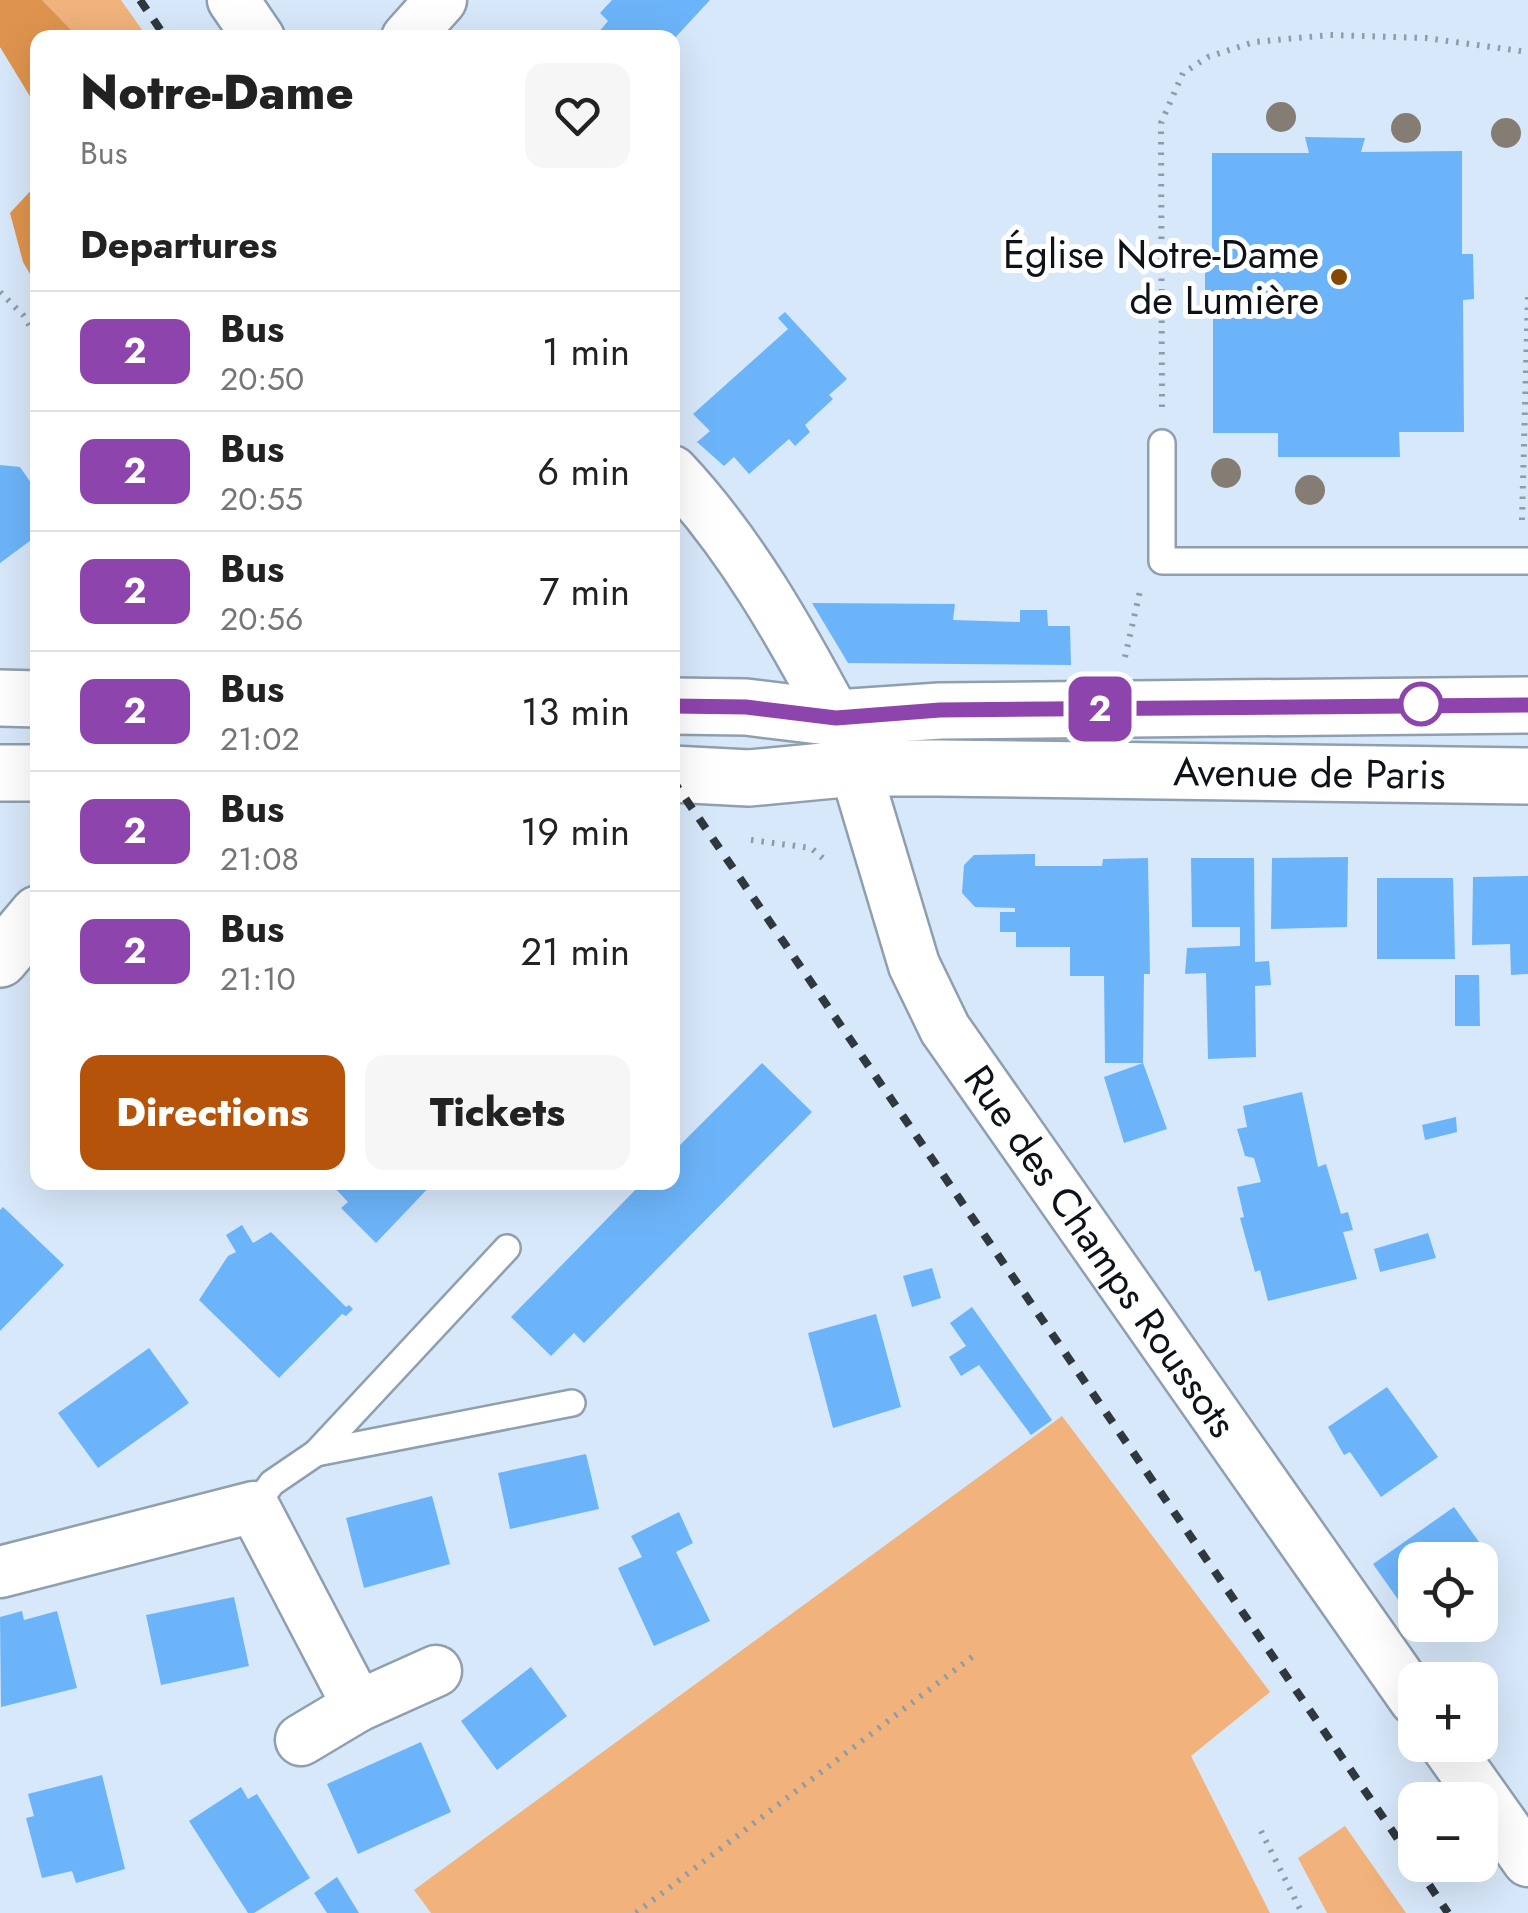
<!DOCTYPE html>
<meta charset="utf-8">
<style>
:root{--surface:#fff;--page:#f6f6f6;--text:#222;--muted:#767676;--line:#e0e0e0;--accent:#b45309}
body{margin:0;font-family:Jost,sans-serif;background:var(--page);color:var(--text);height:100vh;display:flex;flex-direction:column;font-size:38px;white-space:nowrap}
*{box-sizing:border-box;margin:0}
p{font-size:32px;color:var(--muted)}
.icon{flex:none;width:55px;height:55px;fill:none;stroke:currentColor;stroke-width:2;stroke-linecap:round;stroke-linejoin:round}
.map{position:relative;flex:1;overflow:hidden}
.panel{position:absolute;left:30px;top:30px;width:650px;height:1160px;display:flex;flex-direction:column;background:var(--surface);border-radius:20px;box-shadow:0 10px 40px #0002}
.panel>*{flex:none}
.badge{padding:0 20px;border-radius:15px;font-size:35px;line-height:65px}
.fabs{position:absolute;left:1398px;top:1542px;display:grid;gap:20px}
.fabs a{display:grid;place-items:center;width:100px;height:100px;border-radius:20px;background:var(--surface);box-shadow:0 10px 40px #0002;font-size:50px}
.map>.badge{position:absolute;translate:-50% -50%;box-shadow:0 0 0 5px #fff}
h2{padding:0 50px;font-size:38px;line-height:90px}
.round{display:grid;place-items:center;flex:none;width:105px;height:105px;border-radius:20px;background:var(--page)}
.overview{display:flex;align-items:center;justify-content:space-between;height:170px;padding:0 50px}
h1{font-size:48px;font-weight:800;line-height:75px}
.primary-button{display:flex;gap:20px;margin-top:auto;padding:20px 50px}
.primary-button a{flex:1;height:115px;border-radius:20px;background:var(--accent);color:#fff;font-size:40px;font-weight:800;line-height:115px;text-align:center}
.primary-button a+a{background:var(--page);color:var(--text)}
ul{padding:0;list-style:none}
li{display:flex;align-items:center;gap:30px;height:120px;padding:0 50px;border-top:2px solid var(--line)}
li div{flex:1}
li b{display:block;font-size:38px}
li em{font-style:normal}
li .badge{min-width:110px;font-weight:700;text-align:center}
.map>svg:first-child{display:block}
.green{fill:#f1b27b}
.forest{fill:#de944e}
.building{fill:#6cb4f9}
.lines{fill:none;stroke-linecap:round;stroke-linejoin:round}
.service-casing{stroke:#8f9faf;stroke-width:30}
.minor-casing{stroke:#8f9faf;stroke-width:55}
.tertiary-casing{stroke:#8f9faf;stroke-width:60}
.secondary-casing{stroke:#8f9faf;stroke-width:60}
.path{stroke:#8e9ba9;stroke-width:6;stroke-dasharray:2.5 8;stroke-linecap:butt}
.service{stroke:#fff;stroke-width:25}
.minor{stroke:#fff;stroke-width:50}
.tertiary{stroke:#fff;stroke-width:55}
.secondary{stroke:#fff;stroke-width:55}
.rail{stroke:#2f373f;stroke-width:8;stroke-dasharray:12 12;stroke-linecap:butt}
.tree{fill:#857d74}
.line-casing{stroke:#fff;stroke-width:22}
.line{stroke:#8e44ad;stroke-width:15}
.poi-dot{fill:#844900;stroke:#fff;stroke-width:4}
.stop-dot{fill:#fff;stroke:#8e44ad;stroke-width:5}
.labels{text-anchor:middle;stroke-width:10;stroke-linejoin:round;paint-order:stroke}
.poi-label{font-size:40px;fill:#0d1319;stroke:#fff;text-anchor:end}
.street-label{font-size:40px;fill:#0d1319;stroke:#fff}
</style>
<div class="map">
<svg width="1528" height="1913" viewBox="0 0 1528 1913">
<rect width="100%" height="100%" fill="#d7e8fa"/>
<g class="green">
<polygon points="42,0 121,0 147,37 78,37"/>
<polygon points="1062,1416 1270,1692 1191,1756 1270,1913 431,1913 414,1890"/>
<polygon points="1345,1826 1406,1913 1327,1913 1298,1858"/>
</g>
<g class="forest">
<polygon points="0,0 42,0 78,37 38,38 37,108 0,47"/>
<polygon points="37,184 37,286 23,262 10,213"/>
</g>
<g class="building">
<polygon points="612,0 710,0 672,41 672,38 594,38 608,21 600,13"/>
<polygon points="1305,137 1365,138 1361,152 1462,151 1462,254 1473,254 1474,299 1463,300 1464,432 1399,432 1400,457 1278,457 1278,433 1213,433 1213,303 1205,304 1205,255 1212,255 1212,153 1309,153"/>
<polygon points="785,312 847,379 829,395 833,399 805,425 810,432 795,446 789,439 749,474 734,457 724,466 697,442 710,431 693,414 788,329 778,318"/>
<polygon points="0,465 20,467 38,493 38,535 0,563"/>
<polygon points="812,603 955,604 953,620 1020,622 1020,610 1047,610 1048,626 1070,626 1071,665 848,663"/>
<polygon points="1035,854 1035,866 1102,866 1103,859 1148,858 1150,974 1144,974 1143,1063 1105,1063 1104,976 1070,976 1070,947 1016,947 1016,932 1000,932 1000,912 1015,912 1015,908 975,907 962,893 964,865 974,855"/>
<polygon points="1348,857 1347,927 1271,929 1272,858"/>
<polygon points="1191,858 1254,858 1255,962 1269,961 1271,985 1255,986 1256,1057 1208,1059 1206,973 1185,974 1187,948 1240,946 1240,927 1192,927"/>
<polygon points="1528,876 1528,974 1511,975 1510,944 1472,945 1473,877"/>
<polygon points="1377,878 1453,878 1455,959 1377,959"/>
<polygon points="1455,975 1479,975 1480,1026 1455,1026"/>
<polygon points="762,1063 812,1112 584,1343 574,1333 551,1356 511,1317 643,1182 672,1182 672,1153"/>
<polygon points="1143,1063 1167,1129 1124,1143 1104,1077"/>
<polygon points="1302,1092 1318,1167 1326,1164 1341,1214 1348,1212 1353,1230 1343,1232 1357,1279 1268,1301 1260,1270 1255,1272 1240,1218 1244,1217 1237,1187 1261,1182 1254,1158 1245,1156 1237,1129 1247,1127 1243,1106"/>
<polygon points="1456,1117 1457,1132 1425,1140 1422,1125"/>
<polygon points="329,1182 434,1182 376,1243 341,1208 348,1202"/>
<polygon points="3,1207 64,1265 0,1331 0,1210"/>
<polygon points="242,1225 253,1243 271,1232 346,1307 349,1305 353,1309 346,1316 342,1314 279,1378 199,1300 228,1256 236,1252 226,1235"/>
<polygon points="1428,1233 1436,1258 1380,1272 1374,1249"/>
<polygon points="932,1268 941,1298 912,1307 903,1276"/>
<polygon points="972,1307 1052,1420 1031,1435 979,1365 961,1376 949,1357 966,1346 950,1323"/>
<polygon points="876,1314 901,1407 833,1428 808,1333"/>
<polygon points="149,1348 189,1403 98,1468 58,1413"/>
<polygon points="1387,1387 1438,1457 1381,1497 1350,1452 1344,1455 1328,1427"/>
<polygon points="586,1454 599,1509 510,1529 498,1473"/>
<polygon points="432,1496 450,1564 364,1588 346,1518"/>
<polygon points="1454,1507 1479,1542 1453,1560 1415,1560 1415,1587 1408,1592 1413,1601 1404,1608 1373,1564"/>
<polygon points="679,1512 693,1543 676,1552 710,1621 654,1646 618,1568 642,1557 631,1536"/>
<polygon points="234,1597 249,1666 161,1685 146,1615"/>
<polygon points="22,1611 24,1620 57,1611 77,1688 1,1707 0,1617"/>
<polygon points="531,1667 567,1716 497,1770 461,1721"/>
<polygon points="421,1742 451,1812 358,1854 327,1784"/>
<polygon points="102,1775 125,1869 76,1883 72,1871 42,1878 26,1818 34,1816 28,1794"/>
<polygon points="241,1787 248,1799 257,1794 310,1878 254,1913 248,1913 189,1821"/>
<polygon points="337,1877 359,1913 327,1913 314,1893"/>
</g>
<g class="lines">
<g class="service-casing">
<g id="service">
<polyline points="1162,443 1162,561 1528,561"/>
<polyline points="316,1453 507,1248"/>
<polyline points="254,1507 272,1483 316,1453 572,1403"/>
</g>
</g>
<g class="minor-casing">
<g id="minor">
<polyline points="233,0 259,38"/>
<polyline points="407,38 441,0"/>
<path d="M672,471c68,72 118,161 164,247"/>
<path id="s1" d="M855,768l59,197 31,64 470,671"/>
<polyline points="0,1572 254,1507 358,1706"/>
<polyline points="301,1740 358,1706 436,1671"/>
<polyline points="1446,1745 1528,1861"/>
</g>
</g>
<g class="tertiary-casing">
<polyline id="tertiary" points="0,959 38,914"/>
</g>
<g class="secondary-casing">
<g id="secondary">
<polyline points="0,698 38,699"/>
<polyline points="672,706 746,707 836,718 940,711 1528,705"/>
<polyline points="0,773 38,773"/>
<path id="s2" d="M672,774l77,4 106,-10h81l592,8"/>
</g>
</g>
<g class="path">
<polyline points="0,292 23,315 38,339"/>
<polyline points="1162,407 1161,123 1183,73 1208,57 1254,42 1330,35 1426,38 1528,52"/>
<polyline points="1522,520 1528,295"/>
<polyline points="1125,657 1140,591"/>
<polyline points="751,840 811,848 825,860"/>
<polyline points="1261,1831 1302,1913"/>
<polyline points="636,1913 976,1654"/>
</g>
<use href="#service" class="service"/>
<use href="#minor" class="minor"/>
<use href="#tertiary" class="tertiary"/>
<use href="#secondary" class="secondary"/>
<g class="rail">
<polyline points="140,0 166,38"/>
<polyline points="672,779 1415,1864"/>
<polyline points="1416,1865 1448,1913"/>
</g>
</g>
<g class="tree">
<circle cx="1281" cy="117" r="15"/>
<circle cx="1406" cy="128" r="15"/>
<circle cx="1506" cy="133" r="15"/>
<circle cx="1226" cy="473" r="15"/>
<circle cx="1310" cy="490" r="15"/>
</g>
<g class="lines">
<g class="line-casing">
<polyline id="line" points="672,706 746,707 836,718 940,710 1528,705"/>
</g>
<use href="#line" class="line"/>
</g>
<circle class="poi-dot" cx="1339" cy="277" r="10"/>
<circle class="stop-dot" cx="1421" cy="704" r="20"/>
<g class="labels">
<g class="poi-label">
<text x="1319" y="268">Église Notre-Dame<tspan x="1319" dy="46">de Lumière</tspan></text>
</g>
<g class="street-label">
<text dy="14" stroke="none"><textPath href="#s2" startOffset="638">Avenue de Paris</textPath></text>
<text dy="14" stroke="none"><textPath href="#s1" startOffset="548">Rue des Champs Roussots</textPath></text>
</g>
</g>
</svg>
<div class="fabs">
<a><svg class="icon" aria-label="locate" viewBox="0 0 24 24"><circle cx="12" cy="12" r="6"/><path d="M12 2v4M12 18v4M2 12h4M18 12h4"/></svg></a>
<a>+</a>
<a>−</a>
</div>
<b class="badge" style="left:1100px;top:709px;background:#8e44ad;color:#fff">2</b>
<section class="panel">
<div class="overview"><div><h1>Notre-Dame</h1><p>Bus</p></div><a class="round"><svg class="icon" aria-label="heart" viewBox="0 0 24 24"><path d="M12 20l-8-8c-3-5 5-10 8-4 3-6 11-1 8 4z"/></svg></a></div>
<h2>Departures</h2>
<ul>
<li><span class="badge" style="background:#8e44ad;color:#fff">2</span><div><b>Bus</b><p>20:50</p></div><em>1 min</em></li>
<li><span class="badge" style="background:#8e44ad;color:#fff">2</span><div><b>Bus</b><p>20:55</p></div><em>6 min</em></li>
<li><span class="badge" style="background:#8e44ad;color:#fff">2</span><div><b>Bus</b><p>20:56</p></div><em>7 min</em></li>
<li><span class="badge" style="background:#8e44ad;color:#fff">2</span><div><b>Bus</b><p>21:02</p></div><em>13 min</em></li>
<li><span class="badge" style="background:#8e44ad;color:#fff">2</span><div><b>Bus</b><p>21:08</p></div><em>19 min</em></li>
<li><span class="badge" style="background:#8e44ad;color:#fff">2</span><div><b>Bus</b><p>21:10</p></div><em>21 min</em></li>
</ul>
<div class="primary-button"><a>Directions</a><a>Tickets</a></div>
</section>
</div>
